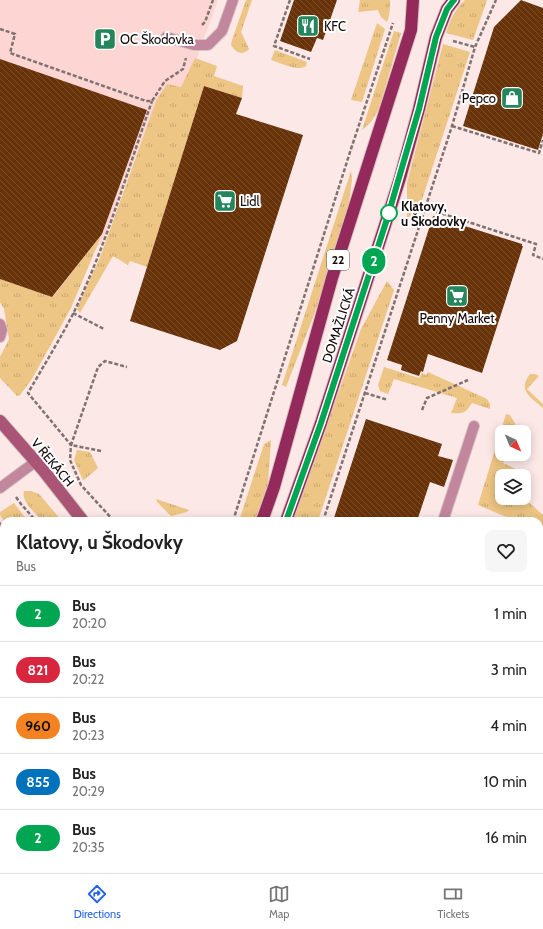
<!DOCTYPE html>
<meta charset="utf-8">
<style>
:root{--surface:#fff;--page:#f6f6f6;--text:#222;--muted:#767676;--line:#e0e0e0;--accent:#2563eb}
body{margin:0;font-family:Cabin,sans-serif;background:var(--page);color:var(--text);height:100vh;display:flex;flex-direction:column;font-size:15px;white-space:nowrap}
*{box-sizing:border-box;margin:0}
p{font-size:13px;color:var(--muted)}
.icon{flex:none;width:22px;height:22px;fill:none;stroke:currentColor;stroke-width:2;stroke-linecap:round;stroke-linejoin:round}
.map{position:relative;flex:1;overflow:hidden}
.sheet{position:absolute;left:0px;top:517px;width:543px;height:356px;display:flex;flex-direction:column;background:var(--surface);border-radius:12px 12px 0 0;box-shadow:0 2px 10px #0003}
.sheet>*{flex:none}
.badge{padding:0 8px;border-radius:13px;font-size:14px;line-height:26px}
.needle{width:26px;rotate:136deg}
.controls{position:absolute;left:495px;top:425px;display:grid;gap:8px}
.controls a{display:grid;place-items:center;width:36px;height:36px;border-radius:8px;background:var(--surface);box-shadow:0 2px 10px #0003;font-size:20px}
.map>.badge{position:absolute;translate:-50% -50%;box-shadow:0 0 0 2px #fff}
.round{display:grid;place-items:center;flex:none;width:42px;height:42px;border-radius:8px;background:var(--page)}
.headline{display:flex;align-items:center;justify-content:space-between;height:68px;padding:0 16px}
h1{font-size:19px;font-weight:700;line-height:30px}
ul{padding:0;list-style:none}
li{display:flex;align-items:center;gap:12px;height:56px;padding:0 16px;border-top:1px solid var(--line)}
li div{flex:1}
li b{display:block;font-size:15px}
li em{font-style:normal}
li .badge{min-width:44px;font-weight:700;text-align:center}
.menu{display:flex;justify-content:space-around;align-items:center;height:56px;border-top:1px solid var(--line);background:var(--surface);font-size:11px;color:var(--muted)}
.menu a{display:grid;justify-items:center;gap:2px}
.menu .on{color:var(--accent)}
.map>svg:first-child{display:block}
.built{fill:#fdd6d3}
.grass{fill:url(#grass-tufts)}
.lines{fill:none;stroke-linecap:round;stroke-linejoin:round}
.stream{stroke:#a774a1;stroke-width:7}
.building{fill:url(#building-back-hatch)}
.lane-casing{stroke:#d6c4c3;stroke-width:12}
.secondary-casing{stroke:#d6c4c3;stroke-width:14}
.primary-casing{stroke:#d6c4c3;stroke-width:14}
.path{stroke:#7f7271;stroke-width:2.5;stroke-dasharray:4 2;stroke-linecap:butt}
.lane{stroke:#c3879d;stroke-width:10}
.secondary{stroke:#aa5476;stroke-width:12}
.primary{stroke:#942a5b;stroke-width:12}
.line-casing{stroke:#fff;stroke-width:9}
.line{stroke:#00a651;stroke-width:6}
.stop-dot{fill:#fff;stroke:#00a651;stroke-width:2}
.labels{text-anchor:middle;stroke-width:4;stroke-linejoin:round;paint-order:stroke}
.shield{fill:#fff;stroke:#5a5453;stroke-width:1}
.shield-label{font-size:12px;font-weight:bold;fill:#130a09}
.poi-label{font-size:13px;fill:#130a09;stroke:#fff;text-anchor:start}
.stop-label{font-size:13px;font-weight:bold;fill:#130a09;stroke:#fff;text-anchor:start}
.street-label{font-size:13px;fill:#130a09;stroke:#fff}
</style>
<div class="map">
<svg width="543" height="873" viewBox="0 0 543 873">
<defs>
<pattern id="grass-tufts" width="24" height="20" patternUnits="userSpaceOnUse"><rect width="24" height="20" fill="#edc584"/><path d="M3 7l-1-3M5 7V3M7 7l1-3M15 17l-1-3M17 17v-4M19 17l1-3" fill="none" stroke="#caa871"/></pattern>
<pattern id="building-back-hatch" width="6" height="6" patternUnits="userSpaceOnUse"><rect width="6" height="6" fill="#69330a"/><path d="M-1 5l2 2M0 0l6 6M5-1l2 2" fill="none" stroke="#794d2c"/></pattern>
</defs>
<rect width="100%" height="100%" fill="#fbe8e7"/>
<polygon class="built" points="0,0 218,0 185,90 155,107 103,240 47,312 0,289"/>
<g class="grass">
<path d="M246,0h6l-11,32 8,17c-6,7 -13,4 -18,-4l1,-5z"/>
<path d="M360,0h30c0,8 0,15 -3,22l-6,-5 -3,-7 -20,2z"/>
<path d="M465,0h22l-14,40 -27,-7c4,-13 9,-24 19,-33z"/>
<polygon points="377,23 385,29 362,102 351,100"/>
<polygon points="394,31 401,33 379,109 371,122 362,130"/>
<polygon points="443,44 470,52 418,212 407,218 407,183"/>
<path d="M275,50l32,12 -1,4c-9,6 -25,-3 -35,-6z"/>
<polygon points="195,58 217,66 214,76 243,86 242,98 204,86 147,267 130,261 128,265 113,256 80,313 77,309 101,255 156,101 167,84 181,87"/>
<polygon points="351,171 352,180 348,210 314,315 286,387 282,385"/>
<polygon points="102,234 71,308 32,379 20,395 17,396 0,378 0,357 9,339 4,309 0,302 0,279 53,297"/>
<polygon points="387,281 394,290 318,521 293,521 361,329"/>
<path d="M384,367l35,11 3,-5 4,2 2,-3 59,27 3,5v5l-18,-6c-6,10 -9,11 -21,10l6,-15 -63,-19 -6,15 -8,-3 -2,-6z"/>
<path d="M530,374h5l4,2 -12,13 16,15v4c-12,-11 -26,-17 -13,-34z"/>
<polygon points="506,414 510,415 520,432 502,432 502,454 507,454 503,463 518,470 513,476 502,476 502,498 524,498 543,515 543,532 539,531 539,521 516,521 478,505"/>
<polygon points="271,440 268,484 255,521 239,521 264,444"/>
<polygon points="77,450 90,452 98,468 84,480 83,480 74,460"/>
<path d="M24,491h7l8,3 23,27h-19c-8,-8 -22,-19 -19,-30z"/>
<polygon points="156,499 189,510 187,512 171,516 157,502"/>
<polygon points="14,503 28,521 4,521 0,515 0,512"/>
<polygon points="0,533 4,538 4,572 0,567"/>
<polygon points="4,672 4,766 0,770 0,675"/>
<polygon points="186,869 217,869 219,873 188,873"/>
<polygon points="229,869 288,869 290,873 231,873"/>
</g>
<g class="lines">
<g class="stream">
<polyline points="0,526 4,532"/>
<polyline points="222,869 224,873"/>
</g>
</g>
<g class="building">
<polygon points="294,0 337,0 323,40 317,38 311,52 280,41"/>
<polygon points="521,0 543,8 543,134 538,150 463,126 494,27"/>
<polygon points="0,59 147,110 102,234 52,297 0,279"/>
<polygon points="204,86 242,98 236,114 303,135 237,341 220,350 130,321"/>
<polygon points="433,216 522,244 522,246 523,246 482,373 428,354 423,372 421,371 419,376 401,370 402,365 387,360"/>
<polygon points="366,419 442,444 438,456 453,460 444,487 430,482 417,521 333,521"/>
</g>
<g class="lines">
<g class="lane-casing">
<g id="lane">
<polyline points="166,37 194,45 208,45 222,31 233,0"/>
<polyline points="0,324 2,330 0,337"/>
<polyline points="0,488 35,462"/>
<polyline points="443,521 474,426"/>
<polyline points="0,632 4,636"/>
<polyline points="407,869 410,873"/>
<polyline points="139,873 144,869"/>
</g>
</g>
<g class="secondary-casing">
<g id="secondary">
<polyline points="0,421 43,470 83,521"/>
<polyline points="341,869 343,873"/>
</g>
</g>
<g class="primary-casing">
<g id="primary">
<polyline points="262,521 274,487 332,278 411,30 413,0"/>
<polyline points="286,521 321,423 387,219 400,178 419,109 436,37 447,9 454,0"/>
<polyline points="42,873 48,869"/>
</g>
</g>
<g class="path">
<polyline points="290,0 274,46 310,59"/>
<polyline points="202,25 205,22 213,0"/>
<polyline points="0,29 15,34 10,53 146,101 152,101 165,81 183,69 186,58"/>
<polyline points="453,41 475,47"/>
<polyline points="452,126 539,153 543,140"/>
<polyline points="425,208 536,244 533,255 543,259"/>
<polyline points="73,313 104,329"/>
<polyline points="365,393 388,400"/>
<polyline points="422,410 427,398 468,380"/>
<polyline points="101,451 71,445 98,367 105,361 127,367"/>
<polyline points="16,497 21,504 36,521"/>
<path d="M114,521l-33,-36 -11,-25 1,-15 -43,-52c15,-26 31,-52 45,-79 33,-68 54,-142 79,-213"/>
<polyline points="233,521 351,149 393,23"/>
<polyline points="323,521 452,126 475,47 496,0"/>
<polyline points="0,573 4,578"/>
<polyline points="0,655 4,659"/>
<polyline points="0,777 4,773"/>
<polyline points="0,829 4,832"/>
<polyline points="0,858 4,855"/>
<polyline points="182,869 184,873"/>
<polyline points="293,869 295,873"/>
<polyline points="383,869 385,873"/>
</g>
<use href="#lane" class="lane"/>
<use href="#secondary" class="secondary"/>
<use href="#primary" class="primary"/>
</g>
<g class="lines">
<g class="line-casing">
<polyline id="line" points="286,521 321,423 387,219 419,109 436,37 447,9 454,0"/>
</g>
<use href="#line" class="line"/>
</g>
<defs>
<g id="restaurant-square" transform="scale(1.15)"><rect x="-9" y="-9" width="18" height="18" rx="4" fill="#25855d" stroke="#fff"/><path d="M-5-6h1v4h1v-4h1v4h1v-4h1v5L-1.5 .5V6h-2V.5L-5-1ZM5-6V6H3V1.5H1.5Q1.5-4 5-6Z" fill="#fff"/></g>
<g id="parking-square" transform="scale(1.15)"><rect x="-9" y="-9" width="18" height="18" rx="4" fill="#25855d" stroke="#fff"/><path d="M-3.5-5.5H1a3.5 3.5 0 0 1 0 7H-1V5.5H-3.5ZM-1-3.4V-.6H.8a1.4 1.4 0 0 0 0-2.8Z" fill="#fff"/></g>
<g id="shop-square" transform="scale(1.15)"><rect x="-9" y="-9" width="18" height="18" rx="4" fill="#25855d" stroke="#fff"/><path d="M-5-2.5h2.3a2.7 3.5 0 0 1 5.4 0H5L5.5 6h-11ZM-1.5-2.5h3a1.5 2.3 0 0 0-3 0Z" fill="#fff"/></g>
<g id="supermarket-square" transform="scale(1.15)"><rect x="-9" y="-9" width="18" height="18" rx="4" fill="#25855d" stroke="#fff"/><path d="M-6-5.5h2.5l.6 2H6L4.5 2H-2.5L-4.4-4H-6ZM-1.5 3.2a1.3 1.3 0 1 0 .1 0ZM3 3.2a1.3 1.3 0 1 0 .1 0Z" fill="#fff"/></g>
</defs>
<g fill-rule="evenodd">
<use href="#restaurant-square" x="308" y="26"/>
<use href="#parking-square" x="105" y="39"/>
<use href="#shop-square" x="512" y="98"/>
<use href="#supermarket-square" x="225" y="201"/>
<use href="#supermarket-square" x="457" y="296"/>
</g>
<circle class="stop-dot" cx="389" cy="213" r="8"/>
<g class="labels">
<rect class="shield" x="327" y="250" width="22" height="20" rx="3"/>
<g class="shield-label">
<text x="338" y="264">22</text>
</g>
<g class="poi-label">
<text x="324" y="31">KFC</text>
<text x="120" y="44">OC Škodovka</text>
<text x="496" y="103" text-anchor="end">Pepco</text>
<text x="240" y="206">Lidl</text>
<text x="457" y="323" text-anchor="middle">Penny Market</text>
</g>
<g class="stop-label">
<text x="401" y="211">Klatovy,<tspan x="401" dy="15">u Škodovky</tspan></text>
</g>
<g class="street-label">
<text transform="translate(338 325) rotate(-72)" y="5">DOMAŽLICKÁ</text>
<text transform="translate(53 462) rotate(50)" y="5">V ŘEKÁCH</text>
</g>
</g>
</svg>
<div class="controls">
<a><svg class="needle" viewBox="-14 -14 28 28"><path d="M0-13l5 13h-10z" fill="#e53935"/><path d="M0 13l5-13h-10z" fill="#767676"/></svg></a>
<a><svg class="icon" aria-label="layers" viewBox="0 0 24 24"><path d="M12 4l9 5-9 5-9-5zM3 14l9 5 9-5"/></svg></a>
</div>
<b class="badge" style="left:374px;top:261px;background:#00a651;color:#fff">2</b>
<section class="sheet">
<div class="headline"><div><h1>Klatovy, u Škodovky</h1><p>Bus</p></div><a class="round"><svg class="icon" aria-label="heart" viewBox="0 0 24 24"><path d="M12 20l-8-8c-3-5 5-10 8-4 3-6 11-1 8 4z"/></svg></a></div>
<ul>
<li><span class="badge" style="background:#00a651;color:#fff">2</span><div><b>Bus</b><p>20:20</p></div><em>1 min</em></li>
<li><span class="badge" style="background:#d7263d;color:#fff">821</span><div><b>Bus</b><p>20:22</p></div><em>3 min</em></li>
<li><span class="badge" style="background:#f58220;color:#111">960</span><div><b>Bus</b><p>20:23</p></div><em>4 min</em></li>
<li><span class="badge" style="background:#0072bc;color:#fff">855</span><div><b>Bus</b><p>20:29</p></div><em>10 min</em></li>
<li><span class="badge" style="background:#00a651;color:#fff">2</span><div><b>Bus</b><p>20:35</p></div><em>16 min</em></li>
</ul>
</section>
</div>
<nav class="menu">
<a class="on"><svg class="icon" aria-label="directions" viewBox="0 0 24 24"><path d="M12 3l9 9-9 9-9-9zM9 14v-3h6M13 9l2 2-2 2"/></svg>Directions</a>
<a><svg class="icon" aria-label="map" viewBox="0 0 24 24"><path d="M3 6l6-2 6 2 6-2v14l-6 2-6-2-6 2zM9 4v14M15 6v14"/></svg>Map</a>
<a><svg class="icon" aria-label="tickets" viewBox="0 0 24 24"><path d="M3 7h18v10H3zM15 7v10"/></svg>Tickets</a>
</nav>
